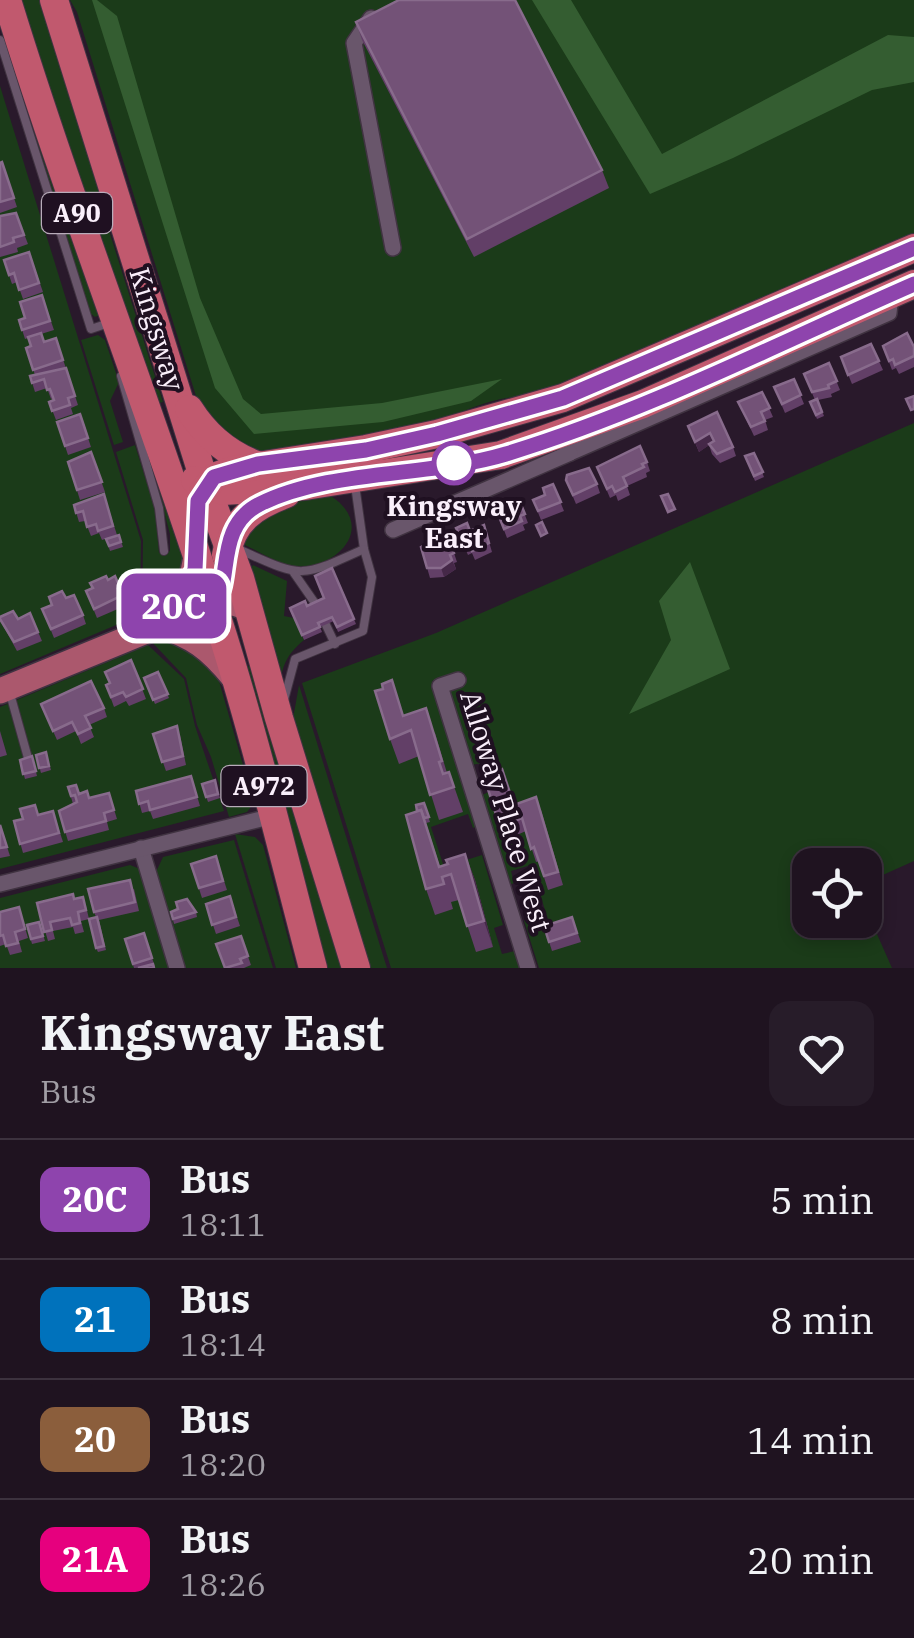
<!DOCTYPE html>
<style>
:root{--surface:#1f1320;--page:#271c29;--text:#f1f3f6;--muted:#a19ea5;--line:#3c323e}
body{margin:0;font-family:"IBM Plex Serif",serif;background:var(--page);color:var(--text);height:100vh;display:flex;flex-direction:column;font-size:38px;white-space:nowrap}
*{box-sizing:border-box;margin:0}
p{font-size:32px;color:var(--muted)}
.icon{flex:none;width:55px;height:55px;fill:none;stroke:currentColor;stroke-width:2;stroke-linecap:round;stroke-linejoin:round}
.map{position:relative;height:968px;overflow:hidden}
.details{display:flex;flex-direction:column;background:var(--surface);flex:1}
.details>*{flex:none}
.badge{padding:0 20px;border-radius:15px;font-size:35px;line-height:65px}
.tools{position:absolute;left:792px;top:848px;display:grid;gap:20px}
.tools a{display:grid;place-items:center;width:90px;height:90px;border-radius:20px;background:var(--surface);box-shadow:0 5px 15px #0003,0 0 0 2px var(--line);font-size:50px}
.map>.badge{position:absolute;translate:-50% -50%;box-shadow:0 0 0 5px #fff}
.round{display:grid;place-items:center;flex:none;width:105px;height:105px;border-radius:20px;background:var(--page)}
.headline{display:flex;align-items:center;justify-content:space-between;height:170px;padding:0 40px}
h1{font-size:48px;font-weight:700;line-height:75px}
ul{padding:0;list-style:none}
li{display:flex;align-items:center;gap:30px;height:120px;padding:0 40px;border-top:2px solid var(--line)}
li div{flex:1}
li b{display:block;font-size:38px}
li em{font-style:normal}
li .badge{min-width:110px;font-weight:700;text-align:center}
.map>svg:first-child{display:block}
.green{fill:#1b3b19}
.forest{fill:#345d31}
.lines{fill:none;stroke-linecap:round;stroke-linejoin:round}
.service-casing{stroke:#403341;stroke-width:10}
.minor-casing{stroke:#403341;stroke-width:18}
.primary-casing{stroke:#403341;stroke-width:28}
.trunk-casing{stroke:#403341;stroke-width:30}
.service{stroke:#69566b;stroke-width:8}
.minor{stroke:#69566b;stroke-width:15}
.primary{stroke:#ab586d;stroke-width:25}
.trunk{stroke:#c1596e;stroke-width:28}
.wall{fill:#623f67}
.shaded-wall{fill:#452848}
.building{fill:#735277;stroke:#886b8c;stroke-width:2.5}
.line-casing{stroke:#fff;stroke-width:22}
.line{stroke:#8e44ad;stroke-width:15}
.stop-dot{fill:#fff;stroke:#8e44ad;stroke-width:5}
.labels{text-anchor:middle;stroke-width:8;stroke-linejoin:round;paint-order:stroke}
.shield{fill:#1f1021;stroke:#b8acba;stroke-width:2.5}
.shield-label{font-size:25px;font-weight:bold;fill:#faeffb}
.street-label{font-size:28px;fill:#faeffb;stroke:#1f1021}
.stop-label{font-size:28px;font-weight:bold;fill:#faeffb;stroke:#1f1021}
</style>
<div class="map">
<svg width="914" height="968" viewBox="0 0 914 968">
<rect width="100%" height="100%" fill="#29192b"/>
<g class="green">
<polygon points="17,0 44,0 90,147 100,202 163,402 155,404"/>
<path d="M70,0h844v238l-379,159c-34,-4 -72,13 -102,29l-164,28 -23,-2 -46,-43 -123,-397z"/>
<polygon points="0,86 141,541 140,615 0,674"/>
<polygon points="38,129 103,314 95,317 90,313 32,131"/>
<polygon points="98,335 105,340 119,382 110,401 123,442 114,445 81,340"/>
<path d="M138,416c12,36 46,117 45,151 -1,22 -24,43 -41,54l1,-81 -27,-88 19,-7 20,64 4,44 11,-2v-17z"/>
<polygon points="914,423 914,861 865,883 865,865 810,865 810,920 865,920 865,907 892,968 539,968 524,921 527,916 545,911 544,907 531,865 511,871 514,883 509,885 482,795 491,791 482,763 472,765 449,690 456,673 432,681 477,826 473,828 468,814 431,827 444,867 482,855 503,925 494,928 502,954 515,951 521,968 391,968 302,683 436,633"/>
<path d="M331,496c41,27 15,65 -25,71 -19,3 -44,-14 -61,-22l-2,-6 32,-34z"/>
<path d="M253,565l34,16 -3,35 10,2 10,22c-18,15 -23,27 -24,50l-31,-118z"/>
<polygon points="166,638 202,656 219,681 254,803 247,812 229,817 211,757 197,725 186,678 149,639"/>
<polygon points="148,645 184,679 195,726 224,811 0,869 0,707"/>
<polygon points="255,664 344,968 328,968 242,668"/>
<polygon points="299,685 387,968 362,968 291,730"/>
<polygon points="235,834 255,837 263,845 296,968 276,968"/>
<polygon points="234,840 273,968 185,968 156,872 163,857"/>
<polygon points="130,865 140,869 169,968 0,968 0,898"/>
</g>
<g class="forest">
<polygon points="92,0 97,0 117,16 200,298 243,399 261,414 382,403 502,379 471,401 383,422 254,434 215,388"/>
<polygon points="532,0 571,0 662,154 888,35 914,37 914,82 872,90 733,158 650,194"/>
<polygon points="690,562 730,669 629,714 671,640 659,601"/>
</g>
<g class="lines">
<g class="service-casing">
<g id="service">
<polyline points="0,40 91,329 112,322"/>
<polyline points="121,376 159,508 164,551"/>
<path d="M238,549c65,29 60,30 126,0l-9,-64"/>
<polyline points="294,573 317,606"/>
<polyline points="326,625 335,644"/>
<polyline points="9,690 28,758"/>
<polyline points="284,700 295,659 363,631 372,577 364,549"/>
</g>
</g>
<g class="minor-casing">
<g id="minor">
<polyline points="371,18 354,43 393,248"/>
<polyline points="562,435 570,453 889,313 891,294"/>
<polyline points="393,530 570,453"/>
<polyline points="458,680 440,686 528,968"/>
<polyline points="141,848 177,968"/>
<polyline points="0,884 273,816"/>
</g>
</g>
<g class="primary-casing">
<g id="primary">
<polyline points="163,622 191,582 196,557"/>
<path d="M157,624c37,13 52,23 77,54"/>
<polyline points="0,691 212,604 234,603 248,608"/>
</g>
</g>
<g class="trunk-casing">
<g id="trunk">
<path d="M7,0c64,208 144,410 210,617 37,115 65,234 96,351"/>
<polyline points="54,0 206,486 240,578 279,718 356,968"/>
<path d="M189,409c17,27 38,45 68,56"/>
<polyline points="195,480 223,491 305,486 501,455 643,404 914,284"/>
<polyline points="203,492 214,477 233,470 366,449 437,434 563,398 914,248"/>
<path d="M226,555c7,-35 28,-49 60,-61"/>
</g>
</g>
<use href="#service" class="service"/>
<use href="#minor" class="minor"/>
<use href="#primary" class="primary"/>
<use href="#trunk" class="trunk"/>
</g>
<g class="wall">
<polygon points="356,22 602,170 609,188 474,257 362,40"/>
<polygon points="2,162 17,207 0,213 0,163"/>
<polygon points="16,213 28,244 17,248 18,252 0,257 0,216"/>
<polygon points="29,252 43,292 23,299 17,282 12,284 4,260"/>
<polygon points="42,295 54,330 41,334 44,342 56,338 78,405 71,408 73,414 56,420 49,402 54,400 54,398 51,399 47,388 35,392 30,376 35,375 26,348 31,346 28,338 25,339 19,320 25,318"/>
<polygon points="871,344 883,370 852,384 841,357"/>
<polygon points="883,346 914,347 914,367 899,374 896,368 892,370"/>
<polygon points="829,363 840,390 831,394 832,397 818,400 824,416 817,419 810,402 815,400 804,374"/>
<polygon points="794,379 804,404 785,413 774,387"/>
<polygon points="762,392 773,417 765,420 768,430 754,436 738,402"/>
<polygon points="80,414 91,447 68,455 57,422"/>
<polygon points="688,426 733,447 736,456 720,463 712,454 709,445 699,452"/>
<polygon points="91,452 105,492 80,500 68,462"/>
<polygon points="754,453 764,477 755,481 745,456"/>
<polygon points="647,462 650,471 646,473 647,477 627,486 630,495 618,501 616,495 610,498 597,467"/>
<polygon points="566,480 597,484 600,493 576,504"/>
<polygon points="553,484 564,511 541,520 533,500 545,495"/>
<polygon points="104,494 117,535 102,540 99,533 91,536 85,521 79,522 74,505"/>
<polygon points="520,502 528,523 523,525 525,530 507,538 496,509"/>
<polygon points="484,525 492,552 475,560 472,553 468,555 456,528 470,531"/>
<polygon points="119,535 123,547 110,551 106,539"/>
<polygon points="421,547 454,553 457,562 454,563 456,569 444,577 430,578"/>
<polygon points="332,568 356,624 338,632 334,621 320,627 322,632 304,640 290,608 307,606 324,598"/>
<polygon points="115,576 127,605 97,618 86,591"/>
<polygon points="66,598 83,615 86,624 54,638 46,618"/>
<polygon points="30,613 42,641 17,651 0,620 18,619"/>
<polygon points="131,660 146,699 129,706 126,701 114,707 106,685 109,683"/>
<polygon points="158,672 169,698 155,704 144,678"/>
<polygon points="41,704 104,708 107,717 89,725 94,737 81,744 76,731 57,740"/>
<polygon points="404,716 435,733 447,773 449,772 463,812 439,820 419,756 399,764 390,739"/>
<polygon points="0,731 7,755 0,757"/>
<polygon points="153,734 180,735 186,765 166,771"/>
<polygon points="46,752 51,770 41,773 36,755"/>
<polygon points="32,756 37,776 25,779 20,760"/>
<polygon points="191,776 200,806 153,819 150,811 142,813 136,791"/>
<polygon points="215,780 220,798 208,802 202,784"/>
<polygon points="486,783 514,805 541,810 563,885 548,890 539,861 536,862 526,831 505,840"/>
<polygon points="68,787 89,798 109,793 117,819 107,822 109,830 68,841 59,811 73,804"/>
<polygon points="424,803 430,822 426,823 440,867 448,864 465,854 475,880 493,947 476,952 459,900 451,902 453,909 435,915 426,889 417,811"/>
<polygon points="53,811 63,842 23,853 14,821"/>
<polygon points="0,825 10,856 0,858"/>
<polygon points="216,856 227,890 202,898 191,864"/>
<polygon points="134,889 139,911 99,920 106,950 98,952 96,948 96,917 94,912"/>
<polygon points="230,896 240,926 216,934 206,904"/>
<polygon points="74,899 86,906 89,919 81,921 84,932 75,934 73,927 53,931 55,939 48,941 37,903"/>
<polygon points="19,907 28,938 19,941 22,952 10,955 6,944 0,946 0,912"/>
<polygon points="171,912 196,912 197,917 174,924"/>
<polygon points="572,917 581,942 552,951 544,926"/>
<polygon points="39,922 45,941 32,944 27,925"/>
<polygon points="144,933 155,967 134,968 125,939"/>
<polygon points="241,936 251,965 244,968 225,968"/>
</g>
<g class="shaded-wall">
<polygon points="710,433 714,442 699,452 695,442"/>
<polygon points="452,560 456,569 444,577 441,568"/>
<polygon points="465,854 475,880 493,947 484,921"/>
</g>
<g class="building">
<polygon points="399,0 515,0 602,170 467,239 356,22"/>
<polygon points="2,162 14,198 0,202 0,163"/>
<polygon points="16,213 24,235 13,238 14,242 0,247 0,216"/>
<polygon points="29,252 39,283 19,290 14,273 9,275 4,260"/>
<polygon points="42,295 50,321 22,330 19,320 25,318 20,302"/>
<polygon points="41,333 44,342 56,338 63,360 33,370 26,348 31,346 28,337"/>
<polygon points="907,333 914,347 914,356 895,365 893,359 889,361 883,346"/>
<polygon points="871,344 879,361 848,375 841,357"/>
<polygon points="829,363 837,381 828,385 829,388 812,392 804,374"/>
<polygon points="66,368 75,396 68,398 70,405 52,411 49,402 54,400 50,389 47,390 44,379 32,383 30,376"/>
<polygon points="794,379 801,395 782,404 774,387"/>
<polygon points="762,392 770,408 761,412 765,421 751,427 738,402"/>
<polygon points="914,396 914,409 911,410 906,399"/>
<polygon points="817,399 822,412 816,415 810,402"/>
<polygon points="717,412 733,447 717,454 709,444 714,441 710,433 695,442 688,426"/>
<polygon points="80,414 88,438 65,446 57,422"/>
<polygon points="640,446 647,462 642,464 644,467 623,477 627,486 615,492 612,486 607,489 597,467"/>
<polygon points="91,452 102,482 77,490 68,462"/>
<polygon points="754,453 763,472 754,476 745,456"/>
<polygon points="589,468 597,484 573,495 566,480 567,475"/>
<polygon points="553,484 561,502 538,511 533,500 545,495 543,488"/>
<polygon points="104,494 113,526 98,531 96,524 87,527 83,511 76,513 74,505"/>
<polygon points="668,494 675,509 668,512 661,496"/>
<polygon points="513,501 514,504 520,502 525,514 520,516 522,521 504,529 496,509"/>
<polygon points="542,522 547,533 541,536 536,525"/>
<polygon points="467,523 470,531 484,525 489,543 472,551 469,544 465,546 456,528"/>
<polygon points="444,533 454,553 450,555 452,560 441,568 427,568 421,547"/>
<polygon points="119,535 121,542 109,546 106,539"/>
<polygon points="332,568 354,619 337,627 332,617 318,623 320,627 302,635 290,608 305,601 307,606 324,598 315,576"/>
<polygon points="106,576 108,580 115,576 123,595 94,609 86,591 93,588 90,583"/>
<polygon points="62,591 66,598 74,595 83,615 51,629 42,609 52,605 49,597"/>
<polygon points="13,611 18,619 30,613 38,632 14,642 0,619 0,617"/>
<polygon points="131,660 143,689 126,697 123,692 111,697 106,685 110,683 105,672"/>
<polygon points="158,672 168,694 153,700 144,678"/>
<polygon points="392,680 403,716 426,708 442,761 439,762 443,774 449,772 454,787 430,795 411,730 390,739 375,691 383,689 382,684"/>
<polygon points="91,681 104,708 85,716 91,728 78,734 72,722 53,731 41,704"/>
<polygon points="177,726 183,756 162,762 153,734"/>
<polygon points="46,752 49,766 39,768 36,755"/>
<polygon points="32,756 36,771 23,774 20,760"/>
<polygon points="502,769 514,805 536,797 558,872 544,876 534,847 531,849 522,818 500,827 486,783 494,780 491,773"/>
<polygon points="191,776 197,797 150,810 148,801 139,804 136,791"/>
<polygon points="215,780 218,794 206,797 202,784"/>
<polygon points="76,785 79,794 87,791 89,798 109,793 114,810 104,813 106,821 65,832 59,811 77,802 75,795 71,796 68,787"/>
<polygon points="424,803 429,817 424,818 421,810 417,811 416,805"/>
<polygon points="35,805 38,815 53,811 59,833 20,844 14,821 23,819 20,809"/>
<polygon points="421,810 439,867 448,864 446,860 465,854 484,921 467,926 451,874 442,877 444,884 426,889 406,815"/>
<polygon points="0,825 7,847 0,848"/>
<polygon points="216,856 223,881 199,888 191,864"/>
<polygon points="130,880 135,902 94,912 88,889"/>
<polygon points="73,894 74,899 83,897 86,910 78,912 80,923 72,925 70,918 50,922 52,930 44,932 37,903"/>
<polygon points="230,896 236,917 212,925 206,904"/>
<polygon points="187,899 196,912 173,919 171,912 178,909 176,902"/>
<polygon points="19,907 25,929 15,932 18,943 6,946 3,935 0,936 0,912"/>
<polygon points="97,917 104,946 96,948 89,919"/>
<polygon points="572,917 577,933 549,942 544,926"/>
<polygon points="39,922 43,936 31,939 27,925"/>
<polygon points="144,933 152,958 133,964 125,939"/>
<polygon points="241,936 248,956 240,959 242,963 225,968 216,944"/>
<polygon points="153,964 154,968 138,968"/>
</g>
<g class="lines">
<g class="line-casing">
<path id="line" d="M914,248l-351,150 -126,36 -71,16 -108,14 -44,13 -16,24 -3,69 -32,52c15,-6 38,-9 50,-19 21,-17 0,-76 47,-99 70,-35 170,-27 246,-50 141,-43 273,-111 408,-170"/>
</g>
<use href="#line" class="line"/>
</g>
<circle class="stop-dot" cx="454" cy="463" r="20"/>
<g class="labels">
<g class="shield">
<rect x="42" y="193" width="70" height="40" rx="8"/>
<rect x="221.5" y="766" width="85" height="40" rx="8"/>
</g>
<g class="shield-label">
<text x="77" y="222">A90</text>
<text x="264" y="795">A972</text>
</g>
<g class="street-label">
<text transform="translate(157 329) rotate(73)" y="10">Kingsway</text>
<text transform="translate(506 811) rotate(73)" y="10">Alloway Place West</text>
</g>
<g class="stop-label">
<text x="454" y="516">Kingsway<tspan x="454" dy="32">East</tspan></text>
</g>
</g>
</svg>
<div class="tools">
<a><svg class="icon" aria-label="locate" viewBox="0 0 24 24"><circle cx="12" cy="12" r="6"/><path d="M12 2v4M12 18v4M2 12h4M18 12h4"/></svg></a>
</div>
<b class="badge" style="left:174px;top:606px;background:#8e44ad;color:#fff">20C</b>
</div>
<section class="details">
<div class="headline"><div><h1>Kingsway East</h1><p>Bus</p></div><a class="round"><svg class="icon" aria-label="heart" viewBox="0 0 24 24"><path d="M12 20l-8-8c-3-5 5-10 8-4 3-6 11-1 8 4z"/></svg></a></div>
<ul>
<li><span class="badge" style="background:#8e44ad;color:#fff">20C</span><div><b>Bus</b><p>18:11</p></div><em>5 min</em></li>
<li><span class="badge" style="background:#0072bc;color:#fff">21</span><div><b>Bus</b><p>18:14</p></div><em>8 min</em></li>
<li><span class="badge" style="background:#8b5e3c;color:#fff">20</span><div><b>Bus</b><p>18:20</p></div><em>14 min</em></li>
<li><span class="badge" style="background:#e6007e;color:#fff">21A</span><div><b>Bus</b><p>18:26</p></div><em>20 min</em></li>
</ul>
</section>
